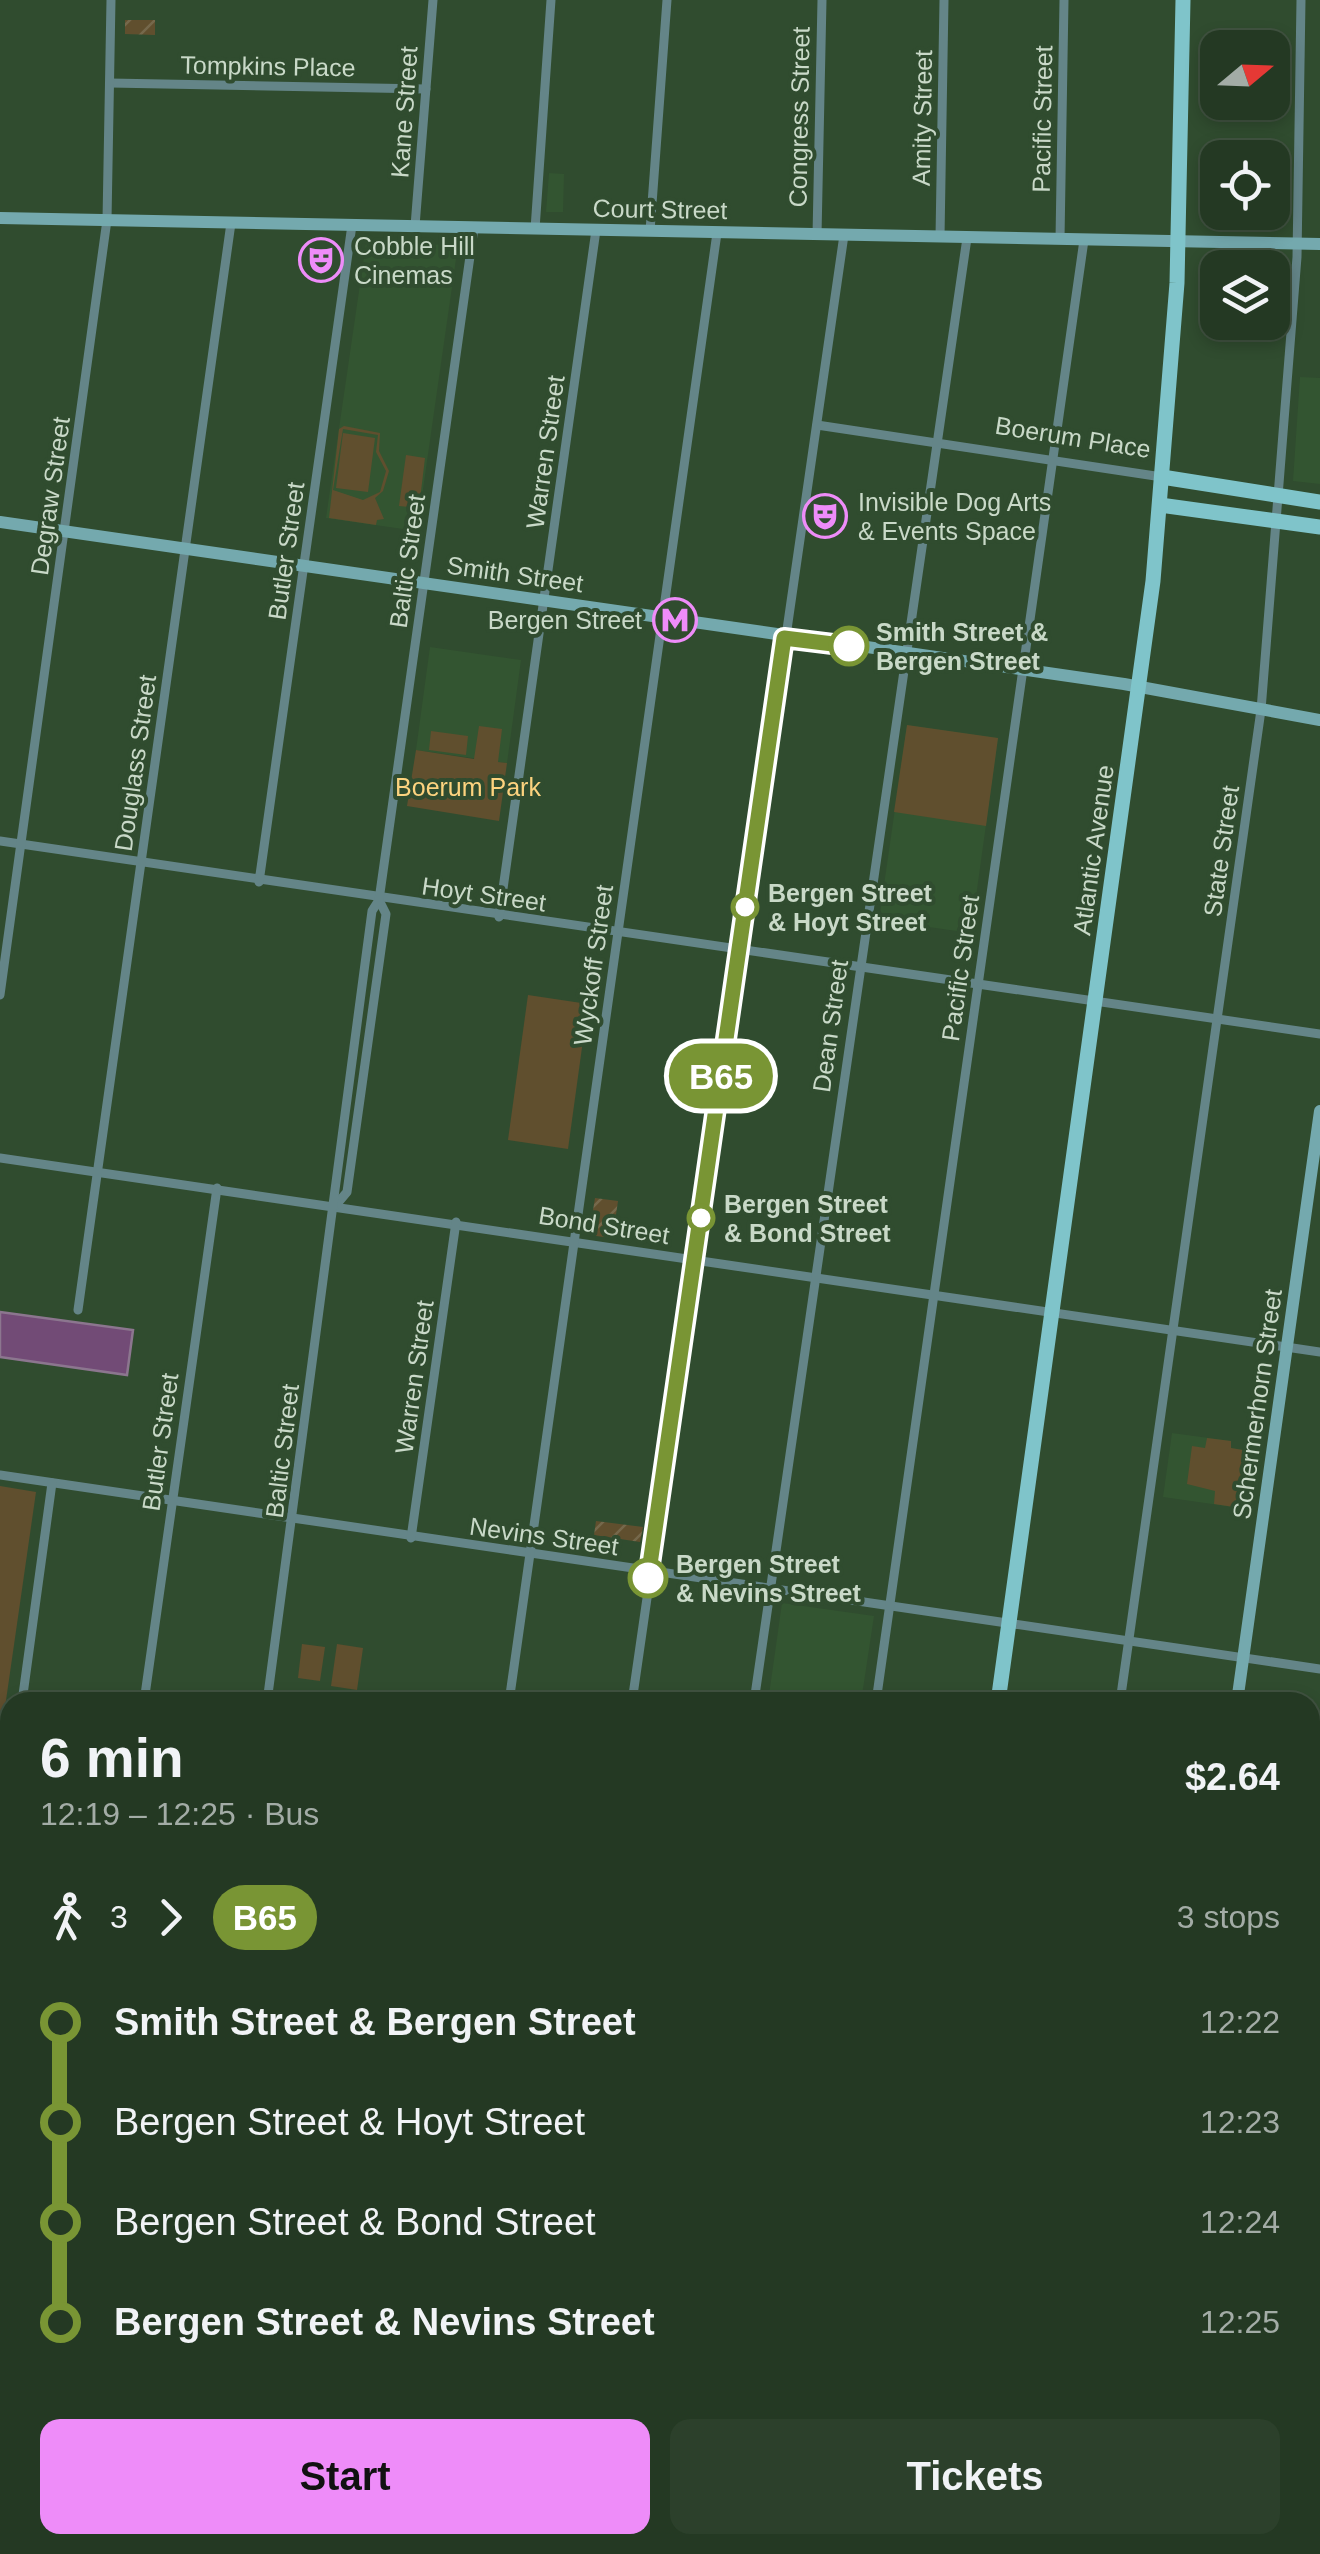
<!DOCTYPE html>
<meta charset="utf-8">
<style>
:root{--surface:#243923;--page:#2c402b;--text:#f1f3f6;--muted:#a3aca6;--line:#415341;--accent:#ee8cf9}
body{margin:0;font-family:Helvetica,sans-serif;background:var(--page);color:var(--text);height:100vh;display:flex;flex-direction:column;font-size:38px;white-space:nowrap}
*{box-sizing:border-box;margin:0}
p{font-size:32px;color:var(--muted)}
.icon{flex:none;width:55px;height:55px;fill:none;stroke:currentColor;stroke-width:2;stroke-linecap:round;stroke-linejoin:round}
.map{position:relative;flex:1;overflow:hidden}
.details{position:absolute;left:0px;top:1692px;width:1320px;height:862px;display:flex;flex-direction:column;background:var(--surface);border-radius:30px 30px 0 0;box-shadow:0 5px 15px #0003,0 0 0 2px var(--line)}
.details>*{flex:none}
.badge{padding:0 20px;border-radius:32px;font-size:35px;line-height:65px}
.needle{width:65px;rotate:71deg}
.fabs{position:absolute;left:1200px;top:30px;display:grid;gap:20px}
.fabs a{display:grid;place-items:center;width:90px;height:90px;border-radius:20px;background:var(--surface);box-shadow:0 5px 15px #0003,0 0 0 2px var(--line);font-size:50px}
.map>.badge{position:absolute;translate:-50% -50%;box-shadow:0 0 0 5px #fff}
.legs{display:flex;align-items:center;gap:15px;height:110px;padding:0 40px;font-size:32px}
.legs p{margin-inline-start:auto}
.headline{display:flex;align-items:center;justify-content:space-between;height:170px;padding:0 40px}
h1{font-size:55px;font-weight:600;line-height:75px}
.action{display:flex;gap:20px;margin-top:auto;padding:20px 40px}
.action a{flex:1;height:115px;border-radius:20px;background:var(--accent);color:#111;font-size:40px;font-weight:600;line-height:115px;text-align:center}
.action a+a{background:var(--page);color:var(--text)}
ul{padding:0 40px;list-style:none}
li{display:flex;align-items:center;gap:35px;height:100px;font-size:38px}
li i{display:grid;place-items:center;width:15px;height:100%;margin:0 12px;background:currentColor}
li i::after{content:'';width:25px;height:25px;margin:-12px;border:8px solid;border-radius:50%;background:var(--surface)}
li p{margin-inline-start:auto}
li:first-child i{background:linear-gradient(#0000 50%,currentColor 0)}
li:last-child i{background:linear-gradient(currentColor 50%,#0000 0)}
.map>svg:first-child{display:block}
.built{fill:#335531}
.park{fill:#604f2e;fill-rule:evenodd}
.garden{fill:url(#garden-furrows)}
.water{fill:#724b76;stroke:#8c768f;stroke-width:2.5}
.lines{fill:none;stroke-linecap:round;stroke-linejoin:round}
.street{stroke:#648588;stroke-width:9}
.secondary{stroke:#74a9ae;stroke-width:12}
.primary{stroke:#7fc4ca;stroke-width:15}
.line-1-casing{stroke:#fff;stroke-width:22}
.line-1{stroke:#799534;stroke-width:15}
.stop-1-dot{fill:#fff;stroke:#799534;stroke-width:5}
.labels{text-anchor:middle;stroke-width:8;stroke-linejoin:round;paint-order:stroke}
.street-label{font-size:25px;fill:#c9d9c8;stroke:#304c2f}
.poi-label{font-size:25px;fill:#c9d9c8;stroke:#304c2f;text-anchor:start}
.stop-label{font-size:25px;font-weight:bold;fill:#c9d9c8;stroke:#304c2f;text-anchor:start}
.park-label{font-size:25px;fill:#fdd37f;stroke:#304c2f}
</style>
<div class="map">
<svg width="1320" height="2554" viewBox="0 0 1320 2554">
<defs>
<pattern id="garden-furrows" width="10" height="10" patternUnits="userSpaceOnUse" patternTransform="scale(2.5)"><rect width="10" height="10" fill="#604f2e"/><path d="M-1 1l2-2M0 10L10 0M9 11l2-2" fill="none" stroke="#75684b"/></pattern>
</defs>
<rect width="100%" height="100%" fill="#304c2f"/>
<g class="built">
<polygon points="549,173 564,174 563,212 546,212"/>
<polygon points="366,243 458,245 417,531 326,518"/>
<polygon points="1300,377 1320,378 1320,484 1293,481"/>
<polygon points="430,647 521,660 507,763 416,750"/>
<polygon points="907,725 998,738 971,933 879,920"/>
<polygon points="1172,1433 1231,1441 1231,1448 1255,1452 1247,1509 1163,1497"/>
<polygon points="782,1603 874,1616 861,1702 768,1702"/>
<polygon points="898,2545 1186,2545 1191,2554 899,2554"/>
</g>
<g class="park">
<path d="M344,426l36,7 -1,18 10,20 -6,20 -8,7 9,21 -7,1 -1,5 -47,-7 10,-89zM343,429l35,6 -2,17 10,19 -6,21 -17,8 -30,-10z"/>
<polygon points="343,433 375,438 368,492 336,488"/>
<polygon points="406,455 425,458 419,508 399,506"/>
<polygon points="907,725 998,738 986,826 894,812"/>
<polygon points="479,726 502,729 498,762 507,763 499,821 407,806 416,750 474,759"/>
<polygon points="431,731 468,736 466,755 429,750"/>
<polygon points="528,995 588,1004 568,1149 508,1140"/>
<polygon points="1207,1438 1231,1441 1231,1448 1255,1452 1247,1509 1214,1504 1215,1491 1187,1484 1192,1446 1205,1448"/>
<polygon points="0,1486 36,1492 0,1742"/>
<polygon points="302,1644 325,1647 320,1681 298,1678"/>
<polygon points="337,1644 363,1648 357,1690 331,1686"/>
</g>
<g class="garden">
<polygon points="125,20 155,20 155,35 125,34"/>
<polygon points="595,1198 618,1201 614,1228 606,1227 604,1237 589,1235"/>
<polygon points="596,1521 643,1527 640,1542 594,1535"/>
</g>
<polygon class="water" points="0,1312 133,1330 127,1375 0,1357"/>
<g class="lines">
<g class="street">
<polyline points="110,83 426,89"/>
<polyline points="415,226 433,0"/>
<polyline points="535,229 551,0"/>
<polyline points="650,231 667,0"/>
<polyline points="817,235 822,0"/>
<polyline points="940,237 944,0"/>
<polyline points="1060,239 1064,0"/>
<polyline points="817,425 1162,477"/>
<polyline points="0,841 1320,1034"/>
<polyline points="259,882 352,225"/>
<polyline points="499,917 596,230"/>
<polyline points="0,995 107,220 111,0"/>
<polyline points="0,1158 1320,1352"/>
<polyline points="336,1205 347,1192 386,914 379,900"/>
<polyline points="78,1310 231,223"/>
<polyline points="0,1475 1320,1669"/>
<polyline points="411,1538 456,1222"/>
<polyline points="22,1702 52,1483"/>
<polyline points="144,1702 217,1188"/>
<polyline points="267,1702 372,911 379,900 474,228"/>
<polyline points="509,1702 717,233"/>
<polyline points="632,1702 844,235"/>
<polyline points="754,1702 967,238"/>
<polyline points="876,1702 1084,240"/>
<polyline points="1120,1702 1261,710 1297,257 1301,0"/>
<polyline points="0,1856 10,1784"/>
<polyline points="1310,2004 1320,1999"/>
<polyline points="1310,2251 1320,2245"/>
<polyline points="1310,2371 1320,2366"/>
<polyline points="1310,2512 1320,2506"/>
<polyline points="1201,2545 1206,2554"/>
<polyline points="42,2554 43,2545"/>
<polyline points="164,2554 165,2545"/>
<polyline points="285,2554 287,2545"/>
<polyline points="511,2554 512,2545"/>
<polyline points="633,2554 634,2545"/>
<polyline points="1230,2554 1247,2545"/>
</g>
<g class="secondary">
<polyline points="0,218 1320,244"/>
<polyline points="0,522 1124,684 1320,720"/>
<polyline points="1237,1702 1320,1111"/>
<polyline points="0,1762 10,1764"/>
<polyline points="1310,2118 1320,2137"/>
<polyline points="0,2488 10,2490"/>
<polyline points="386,2545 448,2554"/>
</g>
<g class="primary">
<polyline points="1162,477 1320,502"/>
<polyline points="1160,505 1320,527"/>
<polyline points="998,1702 1153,581 1177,283 1183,0"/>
<polyline points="1310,1919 1320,1908"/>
<polyline points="0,2102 10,2103"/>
<polyline points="0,2119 10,2121"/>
<polyline points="735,2554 743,2545"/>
<polyline points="869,2554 869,2545"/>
<polyline points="890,2554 890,2545"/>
</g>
</g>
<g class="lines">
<g class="line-1-casing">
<polyline id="line-1" points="648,1578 784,638 849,646"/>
</g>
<use href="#line-1" class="line-1"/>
</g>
<defs>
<g id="theatre-ring" transform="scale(2.25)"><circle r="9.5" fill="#304c2f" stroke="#ee8cf9" stroke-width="1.5"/><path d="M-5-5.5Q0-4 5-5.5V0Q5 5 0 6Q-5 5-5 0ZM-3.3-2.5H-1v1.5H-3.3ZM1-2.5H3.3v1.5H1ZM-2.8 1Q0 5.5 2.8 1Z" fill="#ee8cf9"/></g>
<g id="metro-ring" transform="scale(2.25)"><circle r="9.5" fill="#304c2f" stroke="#ee8cf9" stroke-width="1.5"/><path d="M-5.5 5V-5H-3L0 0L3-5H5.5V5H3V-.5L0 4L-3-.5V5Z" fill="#ee8cf9"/></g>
</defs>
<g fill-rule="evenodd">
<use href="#theatre-ring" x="321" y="260"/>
<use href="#theatre-ring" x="825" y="516"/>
<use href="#metro-ring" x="675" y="620"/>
</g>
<g class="stop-1-dot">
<circle cx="849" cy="646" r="18"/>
<circle cx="745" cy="907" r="12"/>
<circle cx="701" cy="1218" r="12"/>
<circle cx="648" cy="1578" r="18"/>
</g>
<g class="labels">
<g class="street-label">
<text transform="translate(268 66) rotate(1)" y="9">Tompkins Place</text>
<text transform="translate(404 112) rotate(-86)" y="9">Kane Street</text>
<text transform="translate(799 117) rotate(-89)" y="9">Congress Street</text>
<text transform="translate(922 118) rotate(-89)" y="9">Amity Street</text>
<text transform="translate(1042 119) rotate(-89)" y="9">Pacific Street</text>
<text transform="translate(660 209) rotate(1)" y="9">Court Street</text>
<text transform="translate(1073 437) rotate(9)" y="9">Boerum Place</text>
<text transform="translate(545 452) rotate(-82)" y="9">Warren Street</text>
<text transform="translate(50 496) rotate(-82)" y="9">Degraw Street</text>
<text transform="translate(286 551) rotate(-82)" y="9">Butler Street</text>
<text transform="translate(407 561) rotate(-82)" y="9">Baltic Street</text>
<text transform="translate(515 574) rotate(8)" y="9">Smith Street</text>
<text transform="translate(135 763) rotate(-82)" y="9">Douglass Street</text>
<text transform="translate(1093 850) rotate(-82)" y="9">Atlantic Avenue</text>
<text transform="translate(1221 851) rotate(-82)" y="9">State Street</text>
<text transform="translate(484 894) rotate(8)" y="9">Hoyt Street</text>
<text transform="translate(593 965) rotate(-82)" y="9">Wyckoff Street</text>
<text transform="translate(960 968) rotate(-82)" y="9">Pacific Street</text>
<text transform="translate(830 1026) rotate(-82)" y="9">Dean Street</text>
<text transform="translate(604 1225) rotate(9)" y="9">Bond Street</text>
<text transform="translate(414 1377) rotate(-82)" y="9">Warren Street</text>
<text transform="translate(1257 1404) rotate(-82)" y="9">Schermerhorn Street</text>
<text transform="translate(160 1442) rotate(-82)" y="9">Butler Street</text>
<text transform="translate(282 1451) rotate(-83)" y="9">Baltic Street</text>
<text transform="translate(544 1536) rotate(8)" y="9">Nevins Street</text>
</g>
<g class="poi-label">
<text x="354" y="255">Cobble Hill<tspan x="354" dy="29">Cinemas</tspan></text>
<text x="858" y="511">Invisible Dog Arts<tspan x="858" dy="29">&amp; Events Space</tspan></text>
<text x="642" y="629" text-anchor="end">Bergen Street</text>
</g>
<g class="stop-label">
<text x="876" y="641">Smith Street &amp;<tspan x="876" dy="29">Bergen Street</tspan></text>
<text x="768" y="902">Bergen Street<tspan x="768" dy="29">&amp; Hoyt Street</tspan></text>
<text x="724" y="1213">Bergen Street<tspan x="724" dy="29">&amp; Bond Street</tspan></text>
<text x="676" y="1573">Bergen Street<tspan x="676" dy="29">&amp; Nevins Street</tspan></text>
</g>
<g class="park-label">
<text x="468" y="796">Boerum Park</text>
</g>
</g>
</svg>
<div class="fabs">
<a><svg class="needle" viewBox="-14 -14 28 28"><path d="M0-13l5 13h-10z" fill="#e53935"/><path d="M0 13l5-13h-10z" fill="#a3aca6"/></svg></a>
<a><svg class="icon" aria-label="locate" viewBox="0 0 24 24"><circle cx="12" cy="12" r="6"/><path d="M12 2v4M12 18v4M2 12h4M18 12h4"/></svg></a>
<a><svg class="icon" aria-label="layers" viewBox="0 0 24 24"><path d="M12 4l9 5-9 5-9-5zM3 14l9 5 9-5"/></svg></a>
</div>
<b class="badge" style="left:721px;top:1076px;background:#799534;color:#fff">B65</b>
<section class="details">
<div class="headline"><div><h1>6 min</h1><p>12:19 – 12:25 · Bus</p></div><b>$2.64</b></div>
<div class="legs"><svg class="icon" aria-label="walk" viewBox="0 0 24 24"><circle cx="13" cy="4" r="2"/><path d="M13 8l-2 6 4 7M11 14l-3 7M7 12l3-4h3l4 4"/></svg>3<svg class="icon" aria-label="forward" viewBox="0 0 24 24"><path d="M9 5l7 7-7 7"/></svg><b class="badge" style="background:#799534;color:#fff">B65</b><p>3 stops</p></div>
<ul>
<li><i style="color:#799534"></i><b>Smith Street &amp; Bergen Street</b><p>12:22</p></li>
<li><i style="color:#799534"></i><span>Bergen Street &amp; Hoyt Street</span><p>12:23</p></li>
<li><i style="color:#799534"></i><span>Bergen Street &amp; Bond Street</span><p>12:24</p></li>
<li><i style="color:#799534"></i><b>Bergen Street &amp; Nevins Street</b><p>12:25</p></li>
</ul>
<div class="action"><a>Start</a><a>Tickets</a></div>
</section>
</div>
